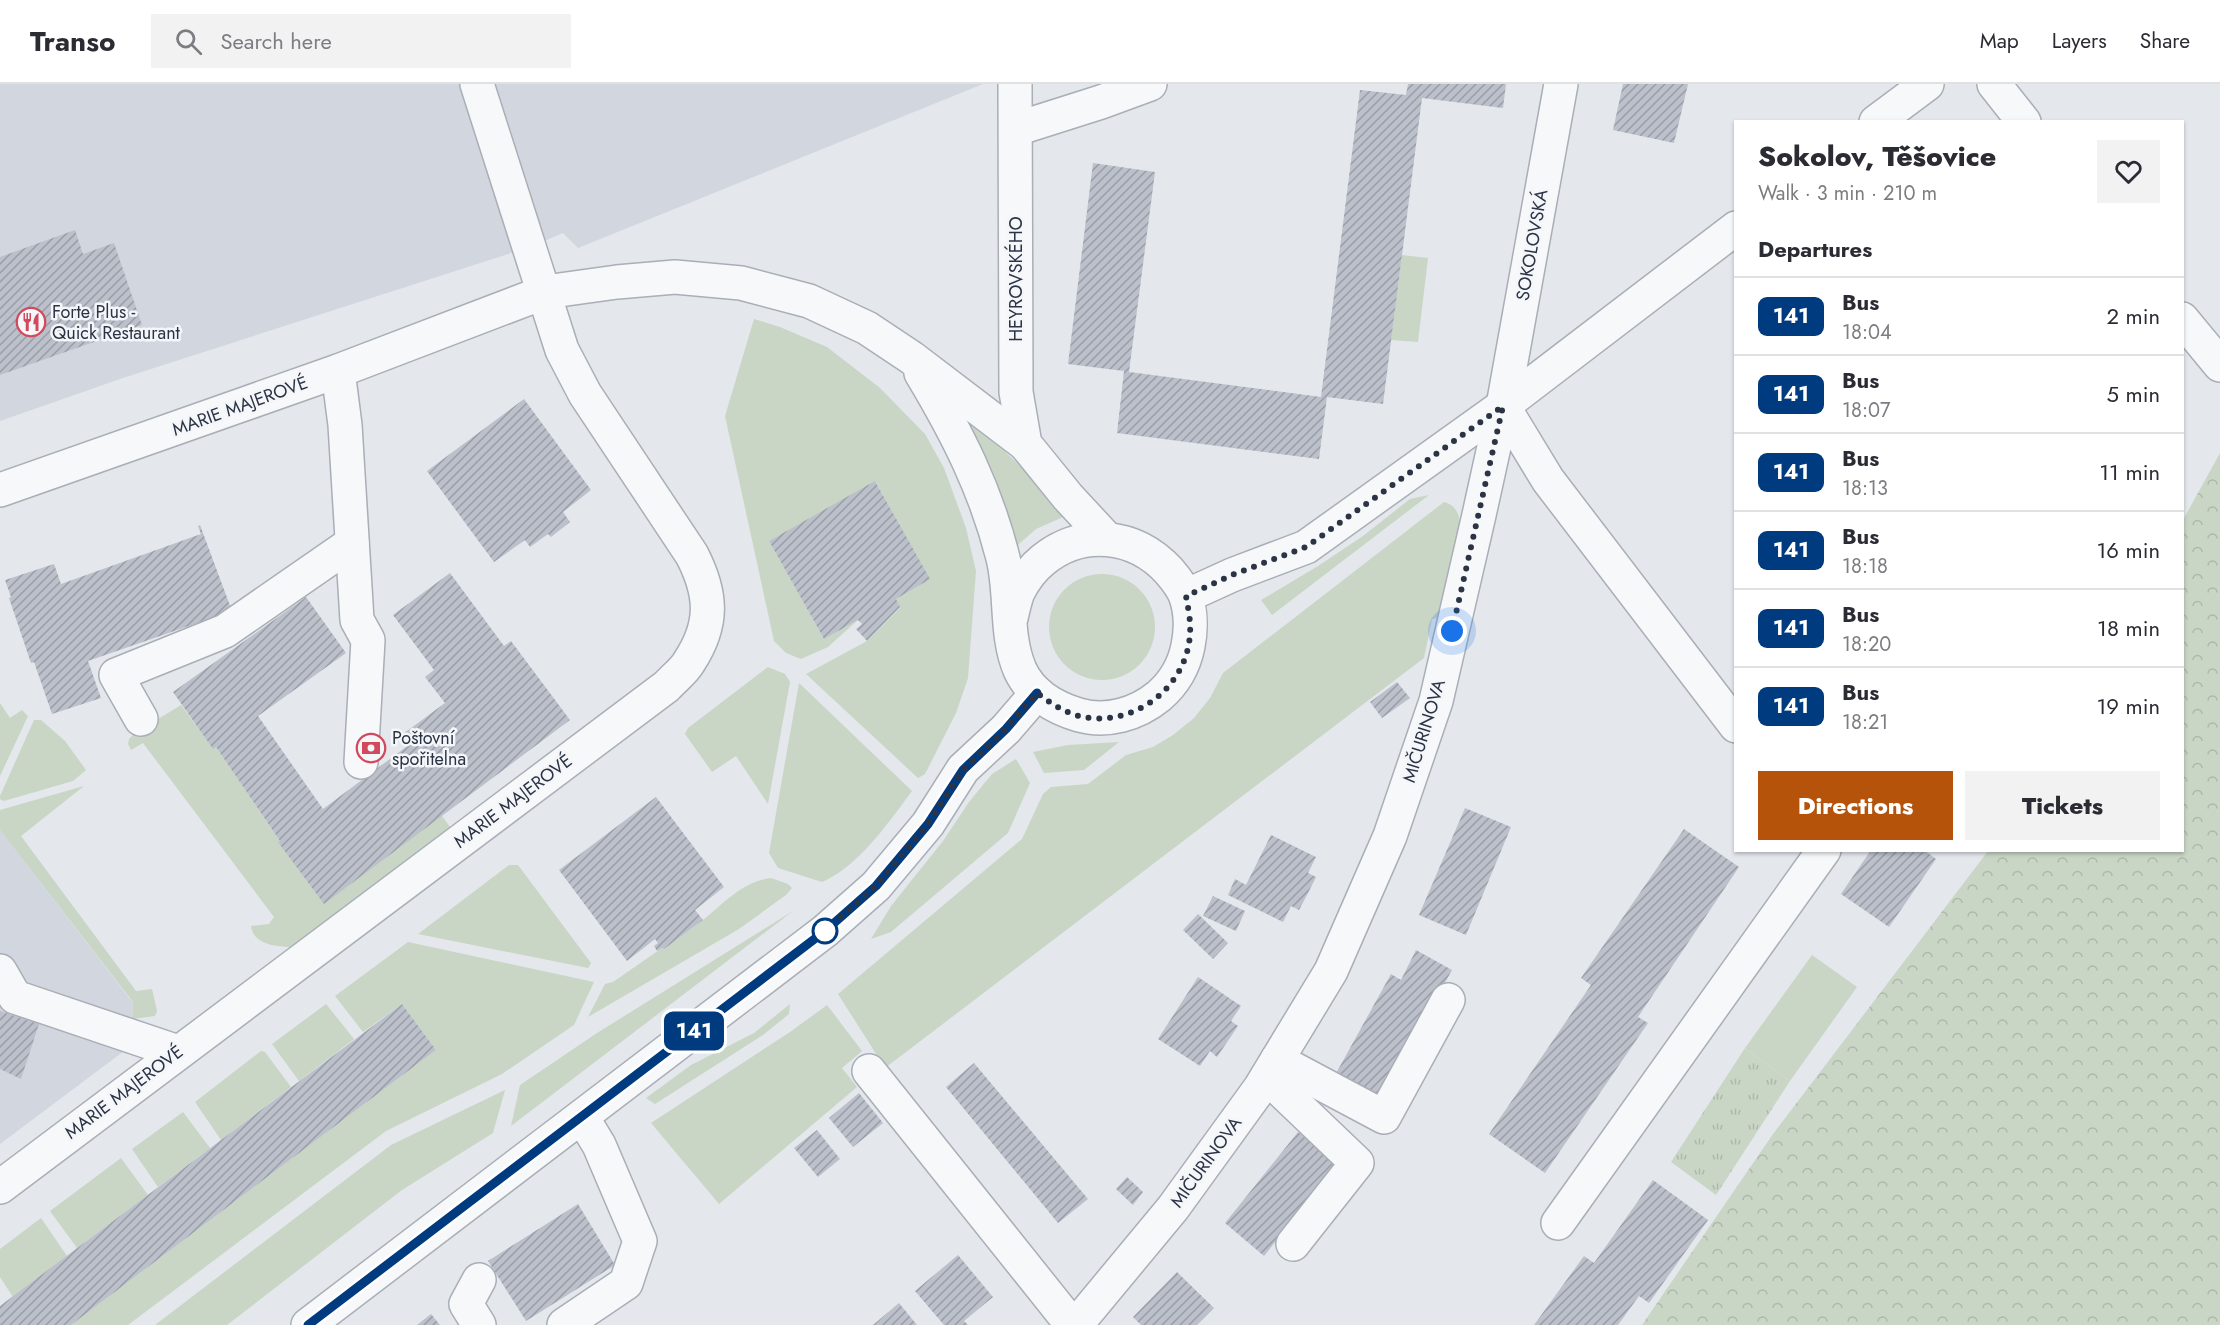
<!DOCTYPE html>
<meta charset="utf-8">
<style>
:root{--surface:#fff;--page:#f2f2f3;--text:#2b2b33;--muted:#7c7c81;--line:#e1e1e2;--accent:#b45309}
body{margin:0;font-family:Jost,sans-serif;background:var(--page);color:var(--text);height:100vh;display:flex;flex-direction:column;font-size:22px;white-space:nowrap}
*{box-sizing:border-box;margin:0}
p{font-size:20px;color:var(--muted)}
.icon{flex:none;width:33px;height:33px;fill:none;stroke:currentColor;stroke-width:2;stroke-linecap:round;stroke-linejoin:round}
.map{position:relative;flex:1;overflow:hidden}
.drawer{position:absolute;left:1734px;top:36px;width:450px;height:732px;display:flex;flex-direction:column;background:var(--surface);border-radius:0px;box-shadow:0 2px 4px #0004}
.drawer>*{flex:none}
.badge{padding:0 12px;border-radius:9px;font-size:21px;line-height:39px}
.you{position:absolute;width:30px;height:30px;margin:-15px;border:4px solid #fff;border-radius:50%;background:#1a73e8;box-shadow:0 0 0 9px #1a73e833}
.map>.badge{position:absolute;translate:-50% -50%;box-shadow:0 0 0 3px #fff}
h2{padding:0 24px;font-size:22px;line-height:54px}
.round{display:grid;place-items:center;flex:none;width:63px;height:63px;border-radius:0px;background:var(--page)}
.headline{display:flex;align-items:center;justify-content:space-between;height:102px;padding:0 24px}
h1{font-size:28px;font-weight:800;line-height:45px}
.primary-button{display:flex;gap:12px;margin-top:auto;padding:12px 24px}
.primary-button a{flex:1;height:69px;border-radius:0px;background:var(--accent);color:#fff;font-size:24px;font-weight:800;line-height:69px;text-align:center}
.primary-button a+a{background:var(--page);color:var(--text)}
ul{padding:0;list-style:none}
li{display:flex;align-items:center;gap:18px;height:78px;padding:0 24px;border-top:2px solid var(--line)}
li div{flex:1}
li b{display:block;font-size:22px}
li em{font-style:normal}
li .badge{min-width:66px;font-weight:700;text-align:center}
header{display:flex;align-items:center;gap:36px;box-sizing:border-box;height:84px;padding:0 30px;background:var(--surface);border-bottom:2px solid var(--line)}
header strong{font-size:28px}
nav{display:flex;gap:33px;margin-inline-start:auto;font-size:21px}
.search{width:420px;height:54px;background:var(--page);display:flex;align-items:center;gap:15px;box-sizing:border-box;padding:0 21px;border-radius:0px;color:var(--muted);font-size:22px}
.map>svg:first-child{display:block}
.built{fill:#d2d6de}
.green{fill:#c9d6c5}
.forest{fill:url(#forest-crowns)}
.park{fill:url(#park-tufts)}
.building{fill:url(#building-hatch)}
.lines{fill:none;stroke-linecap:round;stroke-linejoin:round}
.minor-casing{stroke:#a9aeb7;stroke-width:36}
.minor{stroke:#f7f8fa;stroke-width:33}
.line-casing{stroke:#fff;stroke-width:14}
.line{stroke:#003b80;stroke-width:9}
.walk{stroke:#2b3445;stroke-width:6;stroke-dasharray:0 10.8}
.stop-dot{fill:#fff;stroke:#003b80;stroke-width:3}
.labels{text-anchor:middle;stroke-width:5;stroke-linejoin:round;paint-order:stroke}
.street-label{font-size:18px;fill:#2b3445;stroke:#f4f6f9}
.poi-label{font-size:18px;fill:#2b3445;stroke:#f4f6f9;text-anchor:start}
</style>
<header>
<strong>Transo</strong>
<div class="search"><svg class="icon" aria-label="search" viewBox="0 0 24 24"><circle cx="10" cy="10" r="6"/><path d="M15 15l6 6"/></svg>Search here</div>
<nav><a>Map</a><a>Layers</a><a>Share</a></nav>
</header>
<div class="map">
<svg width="2220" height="1241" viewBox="0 0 2220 1241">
<defs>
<pattern id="forest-crowns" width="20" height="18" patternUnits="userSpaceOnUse" patternTransform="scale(1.5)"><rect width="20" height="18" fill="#c9d6c5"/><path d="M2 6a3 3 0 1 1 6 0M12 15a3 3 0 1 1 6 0" fill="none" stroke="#adb8ab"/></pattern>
<pattern id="park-tufts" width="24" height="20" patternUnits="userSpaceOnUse" patternTransform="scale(1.5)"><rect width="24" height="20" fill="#c9d6c5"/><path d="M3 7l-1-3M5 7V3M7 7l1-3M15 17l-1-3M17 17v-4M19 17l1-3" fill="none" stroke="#adb8ab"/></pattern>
<pattern id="building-hatch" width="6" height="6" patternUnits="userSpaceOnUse" patternTransform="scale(1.5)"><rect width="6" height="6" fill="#bbc0ca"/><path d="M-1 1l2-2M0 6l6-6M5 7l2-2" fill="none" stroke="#989da6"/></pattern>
</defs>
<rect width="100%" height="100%" fill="#e4e7ec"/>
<g class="built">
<polygon points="0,0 983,0 578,164 563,149 530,163 123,294 0,337"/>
<polygon points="0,746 133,919 128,964 0,1060"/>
</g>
<g class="green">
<polygon points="1402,171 1428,174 1418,258 1391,256"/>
<polygon points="754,235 780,243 827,263 880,304 925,350 944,384 966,444 976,487 968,594 956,629 925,690 918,694 806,590 867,557 900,524 896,515 929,495 876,398 769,457 824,555 858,536 828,563 801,575 786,569 774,557 725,332"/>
<polygon points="970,334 1070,430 1036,445 1011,467 968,343"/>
<polygon points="1429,411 1272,531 1261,516 1318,482 1363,452 1410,415"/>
<path d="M1444,418c7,2 11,5 14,12 8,18 -12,81 -17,103l-9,2 -8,39 -539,410 -47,-74 184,-155 21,-45 8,-7 37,-3 38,-29 27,-8 20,-12 21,-17 16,-20 13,-25z"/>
<circle cx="1102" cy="543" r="53"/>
<polygon points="768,583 785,590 790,598 768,720 736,672 712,688 685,650 688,644"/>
<path d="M799,599l113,108c-24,32 -53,75 -90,91l-44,-14 -9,-15z"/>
<polygon points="0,619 10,634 22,626 28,632 0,692"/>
<path d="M181,621l32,43 3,-1 64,94 -1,1 163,-26 8,11v6l-157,114c-15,0 -40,-2 -42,-21l18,-2 5,-7 -131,-174 -12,7 -3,-6 1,-5 6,-6z"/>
<polygon points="34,636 41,636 65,657 86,686 73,697 4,717 0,715 0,712"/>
<polygon points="1119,658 1084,686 1044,689 1033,668 1068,661"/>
<polygon points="1016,675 1030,699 1008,749 891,848 871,855 891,822 943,757 969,718 992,690"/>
<polygon points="84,702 21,752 136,907 152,905 157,927 155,932 132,935 133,918 0,746 0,726"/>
<polygon points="509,781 518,781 591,879 588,884 418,850"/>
<path d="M771,794l17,6 4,4 -6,7 -47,34 -151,88 17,-33 8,-2 49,-34 2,1c13,-10 26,-19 39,-29 21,-17 40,-39 68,-42z"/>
<polygon points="793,827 511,1042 520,1001 597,949"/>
<polygon points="408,858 594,898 574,941 502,990 386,1047 128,1241 71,1241 436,966 402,920 363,948 335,912"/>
<polygon points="1812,871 1857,903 1790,997 1745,964"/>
<polygon points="326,920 354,955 299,997 272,960"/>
<polygon points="790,920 789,930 763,951 655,1020 646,1014 691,981 754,949"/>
<polygon points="827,921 862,967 842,984 857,1003 719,1120 651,1039 790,948"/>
<polygon points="261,967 265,968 291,1003 221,1056 195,1018"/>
<polygon points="505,1006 493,1049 402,1106 227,1241 155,1241 391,1061"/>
<polygon points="183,1028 210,1064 158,1103 132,1065"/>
<polygon points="121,1074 148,1111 77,1164 50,1127"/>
<polygon points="41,1134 67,1172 13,1213 0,1193 0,1165"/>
</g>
<polygon class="forest" points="2220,369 2220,1241 1642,1241 1773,1050 1988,767 2182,766 2183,436"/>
<polygon class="park" points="1745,964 1790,997 1716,1111 1671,1078"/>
<g class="building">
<polygon points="1408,0 1506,0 1503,24 1422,14 1383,320 1327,313 1319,375 1117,349 1124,287 1068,280 1093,79 1155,88 1129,288 1321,313 1360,6 1406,11"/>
<polygon points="1623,0 1688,0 1674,59 1613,46"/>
<polygon points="75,146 83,170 114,159 142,241 0,291 0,173"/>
<polygon points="524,315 591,406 563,428 570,438 551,453 548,450 530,463 525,456 494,478 427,387"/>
<polygon points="875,397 930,495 896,515 900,523 867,557 856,545 862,540 858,536 824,555 769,457"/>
<polygon points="200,441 232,527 88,577 101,614 52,630 34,578 31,579 9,514 11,513 5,496 54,480 61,500 201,450 198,442"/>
<polygon points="450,489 504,562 511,557 570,636 324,820 278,758 280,757 216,663 213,665 173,608 306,513 346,569 258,632 323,725 410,660 403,650 445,619 425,593 434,586 393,531"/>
<polygon points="1397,598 1410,614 1382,634 1370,618"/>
<polygon points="656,713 724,803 695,826 703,836 664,865 662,864 657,867 654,862 658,859 655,855 627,877 559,786"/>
<polygon points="1465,724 1511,743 1466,851 1419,831"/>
<polygon points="1684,745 1739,783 1638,933 1648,939 1545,1089 1489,1050 1591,901 1581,894"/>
<polygon points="1271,751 1316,773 1308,789 1316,793 1308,809 1299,826 1291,822 1283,838 1228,811 1235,795 1246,801"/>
<polygon points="1871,766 1924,766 1936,775 1889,843 1841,810"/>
<polygon points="1213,812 1245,827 1236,847 1203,832"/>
<polygon points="1198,830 1228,859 1213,875 1183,846"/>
<polygon points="1416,866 1452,886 1379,1018 1334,993 1391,890 1401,896"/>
<polygon points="1198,893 1241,922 1231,937 1238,942 1217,973 1210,967 1200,982 1158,955"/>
<polygon points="402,920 436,966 71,1241 0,1241 0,1222"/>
<polygon points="0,927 39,940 21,995 0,985"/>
<polygon points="974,979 1088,1115 1058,1139 946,1003"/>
<polygon points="859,1009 883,1039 853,1063 829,1034"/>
<polygon points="817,1046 840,1075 818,1093 794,1064"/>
<polygon points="1298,1048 1338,1080 1264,1172 1225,1139"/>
<polygon points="1127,1093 1143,1108 1133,1121 1116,1105"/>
<polygon points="1653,1096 1708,1136 1649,1219 1639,1212 1618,1241 1534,1241 1584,1172 1594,1179"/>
<polygon points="578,1120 615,1181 526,1237 488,1177"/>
<polygon points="958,1171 993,1213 964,1237 968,1241 944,1241 915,1207"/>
<polygon points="1177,1188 1214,1224 1197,1241 1141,1241 1133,1233"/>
<polygon points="899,1219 917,1241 873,1241"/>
<polygon points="431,1230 440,1241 417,1241"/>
</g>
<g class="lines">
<g class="minor-casing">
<g id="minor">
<polyline points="1015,0 1016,308 1025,360 1068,413 1107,455"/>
<polyline points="1994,0 2024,38"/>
<polyline points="1876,38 1927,0"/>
<polyline points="1016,45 1101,18 1150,0"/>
<polyline points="2182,235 2220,281"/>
<polyline points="338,287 345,341 357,536 368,556 361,678"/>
<path d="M921,289c36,60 65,117 82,185 9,37 2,77 17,112 11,24 35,38 59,45 28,8 58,-1 80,-19 15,-13 25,-30 29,-50 3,-15 3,-34 -2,-49 -3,-9 -11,-19 -17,-26 -34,-37 -87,-43 -126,-11 -10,8 -19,20 -25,32 -3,8 -5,17 -7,26"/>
<polyline points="1503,322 1548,396 1736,642"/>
<polyline points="0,406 338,287 545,208 617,198 675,193 741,199 809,217 867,244 912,274 1025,360"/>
<polyline points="1186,512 1232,491 1306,463 1503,322 1736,144"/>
<polyline points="141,635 116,591 225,547 352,459"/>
<polyline points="0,887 15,913 178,968"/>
<polyline points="1277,976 1384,1033 1448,916"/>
<polyline points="869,987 1072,1241"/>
<polyline points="1267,993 1357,1079 1293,1160"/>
<path d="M0,1103c221,-168 444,-334 667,-501 7,-8 17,-15 22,-24 25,-38 23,-68 3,-107l-107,-161 -23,-44 -85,-266"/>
<polyline points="1558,1139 1824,766"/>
<polyline points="479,1196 466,1220 479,1241"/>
<polyline points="308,1241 825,847 876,802 928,740 963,685 1006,645 1037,609"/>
<polyline points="564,1241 626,1199 640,1157 599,1061 582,1033"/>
<polyline points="1076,1241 1173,1124 1260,1004 1331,887 1390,752 1436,617 1479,431 1503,322 1561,0"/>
</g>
</g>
<use href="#minor" class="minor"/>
</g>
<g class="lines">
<g class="line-casing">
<polyline id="line" points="308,1241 825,847 876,802 928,740 963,686 1006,645 1037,609"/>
</g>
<use href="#line" class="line"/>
<path class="walk" d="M825,847l51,-45 52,-62 35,-54 43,-41 31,-36c16,12 33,23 53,25 51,5 98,-35 100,-85 1,-12 -2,-25 -4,-37l46,-21 74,-28 197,-141 -51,225"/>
</g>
<defs>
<g id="restaurant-ring" transform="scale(1.5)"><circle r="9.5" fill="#f4f6f9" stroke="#d1495b" stroke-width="1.5"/><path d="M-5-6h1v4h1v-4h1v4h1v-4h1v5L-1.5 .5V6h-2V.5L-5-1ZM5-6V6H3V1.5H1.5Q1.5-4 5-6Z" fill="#d1495b"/></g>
<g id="bank-ring" transform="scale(1.5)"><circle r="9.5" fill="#f4f6f9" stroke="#d1495b" stroke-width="1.5"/><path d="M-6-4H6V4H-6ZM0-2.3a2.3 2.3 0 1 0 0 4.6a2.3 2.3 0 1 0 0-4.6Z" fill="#d1495b"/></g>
</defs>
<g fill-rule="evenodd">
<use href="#restaurant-ring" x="31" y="238"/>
<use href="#bank-ring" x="371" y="664"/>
</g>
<circle class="stop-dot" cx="825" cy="847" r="12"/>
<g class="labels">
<g class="street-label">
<text transform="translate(1532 161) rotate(-80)" y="6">SOKOLOVSKÁ</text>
<text transform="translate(1016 195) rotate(-90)" y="6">HEYROVSKÉHO</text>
<text transform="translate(240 322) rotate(-20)" y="6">MARIE MAJEROVÉ</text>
<text transform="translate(1424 647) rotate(-73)" y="6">MIČURINOVA</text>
<text transform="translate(513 717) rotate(-37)" y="6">MARIE MAJEROVÉ</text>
<text transform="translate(124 1008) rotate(-37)" y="6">MARIE MAJEROVÉ</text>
<text transform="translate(1206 1078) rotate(-54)" y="6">MIČURINOVA</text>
</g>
<g class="poi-label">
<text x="52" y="234">Forte Plus -<tspan x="52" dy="21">Quick Restaurant</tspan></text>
<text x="392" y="660">Poštovní<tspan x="392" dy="21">spořitelna</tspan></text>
</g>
</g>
</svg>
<div class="you" style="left:1452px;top:547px"></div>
<b class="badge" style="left:694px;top:947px;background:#003b80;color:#fff">141</b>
<section class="drawer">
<div class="headline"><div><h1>Sokolov, Těšovice</h1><p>Walk · 3 min · 210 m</p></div><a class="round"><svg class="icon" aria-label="heart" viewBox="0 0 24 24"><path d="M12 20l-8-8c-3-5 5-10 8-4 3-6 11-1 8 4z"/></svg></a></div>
<h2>Departures</h2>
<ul>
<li><span class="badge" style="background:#003b80;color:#fff">141</span><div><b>Bus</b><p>18:04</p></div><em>2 min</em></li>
<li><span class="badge" style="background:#003b80;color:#fff">141</span><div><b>Bus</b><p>18:07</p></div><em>5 min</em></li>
<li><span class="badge" style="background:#003b80;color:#fff">141</span><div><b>Bus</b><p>18:13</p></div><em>11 min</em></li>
<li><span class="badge" style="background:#003b80;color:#fff">141</span><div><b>Bus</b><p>18:18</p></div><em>16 min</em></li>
<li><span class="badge" style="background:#003b80;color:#fff">141</span><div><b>Bus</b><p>18:20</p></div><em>18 min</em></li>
<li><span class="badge" style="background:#003b80;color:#fff">141</span><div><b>Bus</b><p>18:21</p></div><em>19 min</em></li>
</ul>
<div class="primary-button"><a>Directions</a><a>Tickets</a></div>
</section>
</div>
